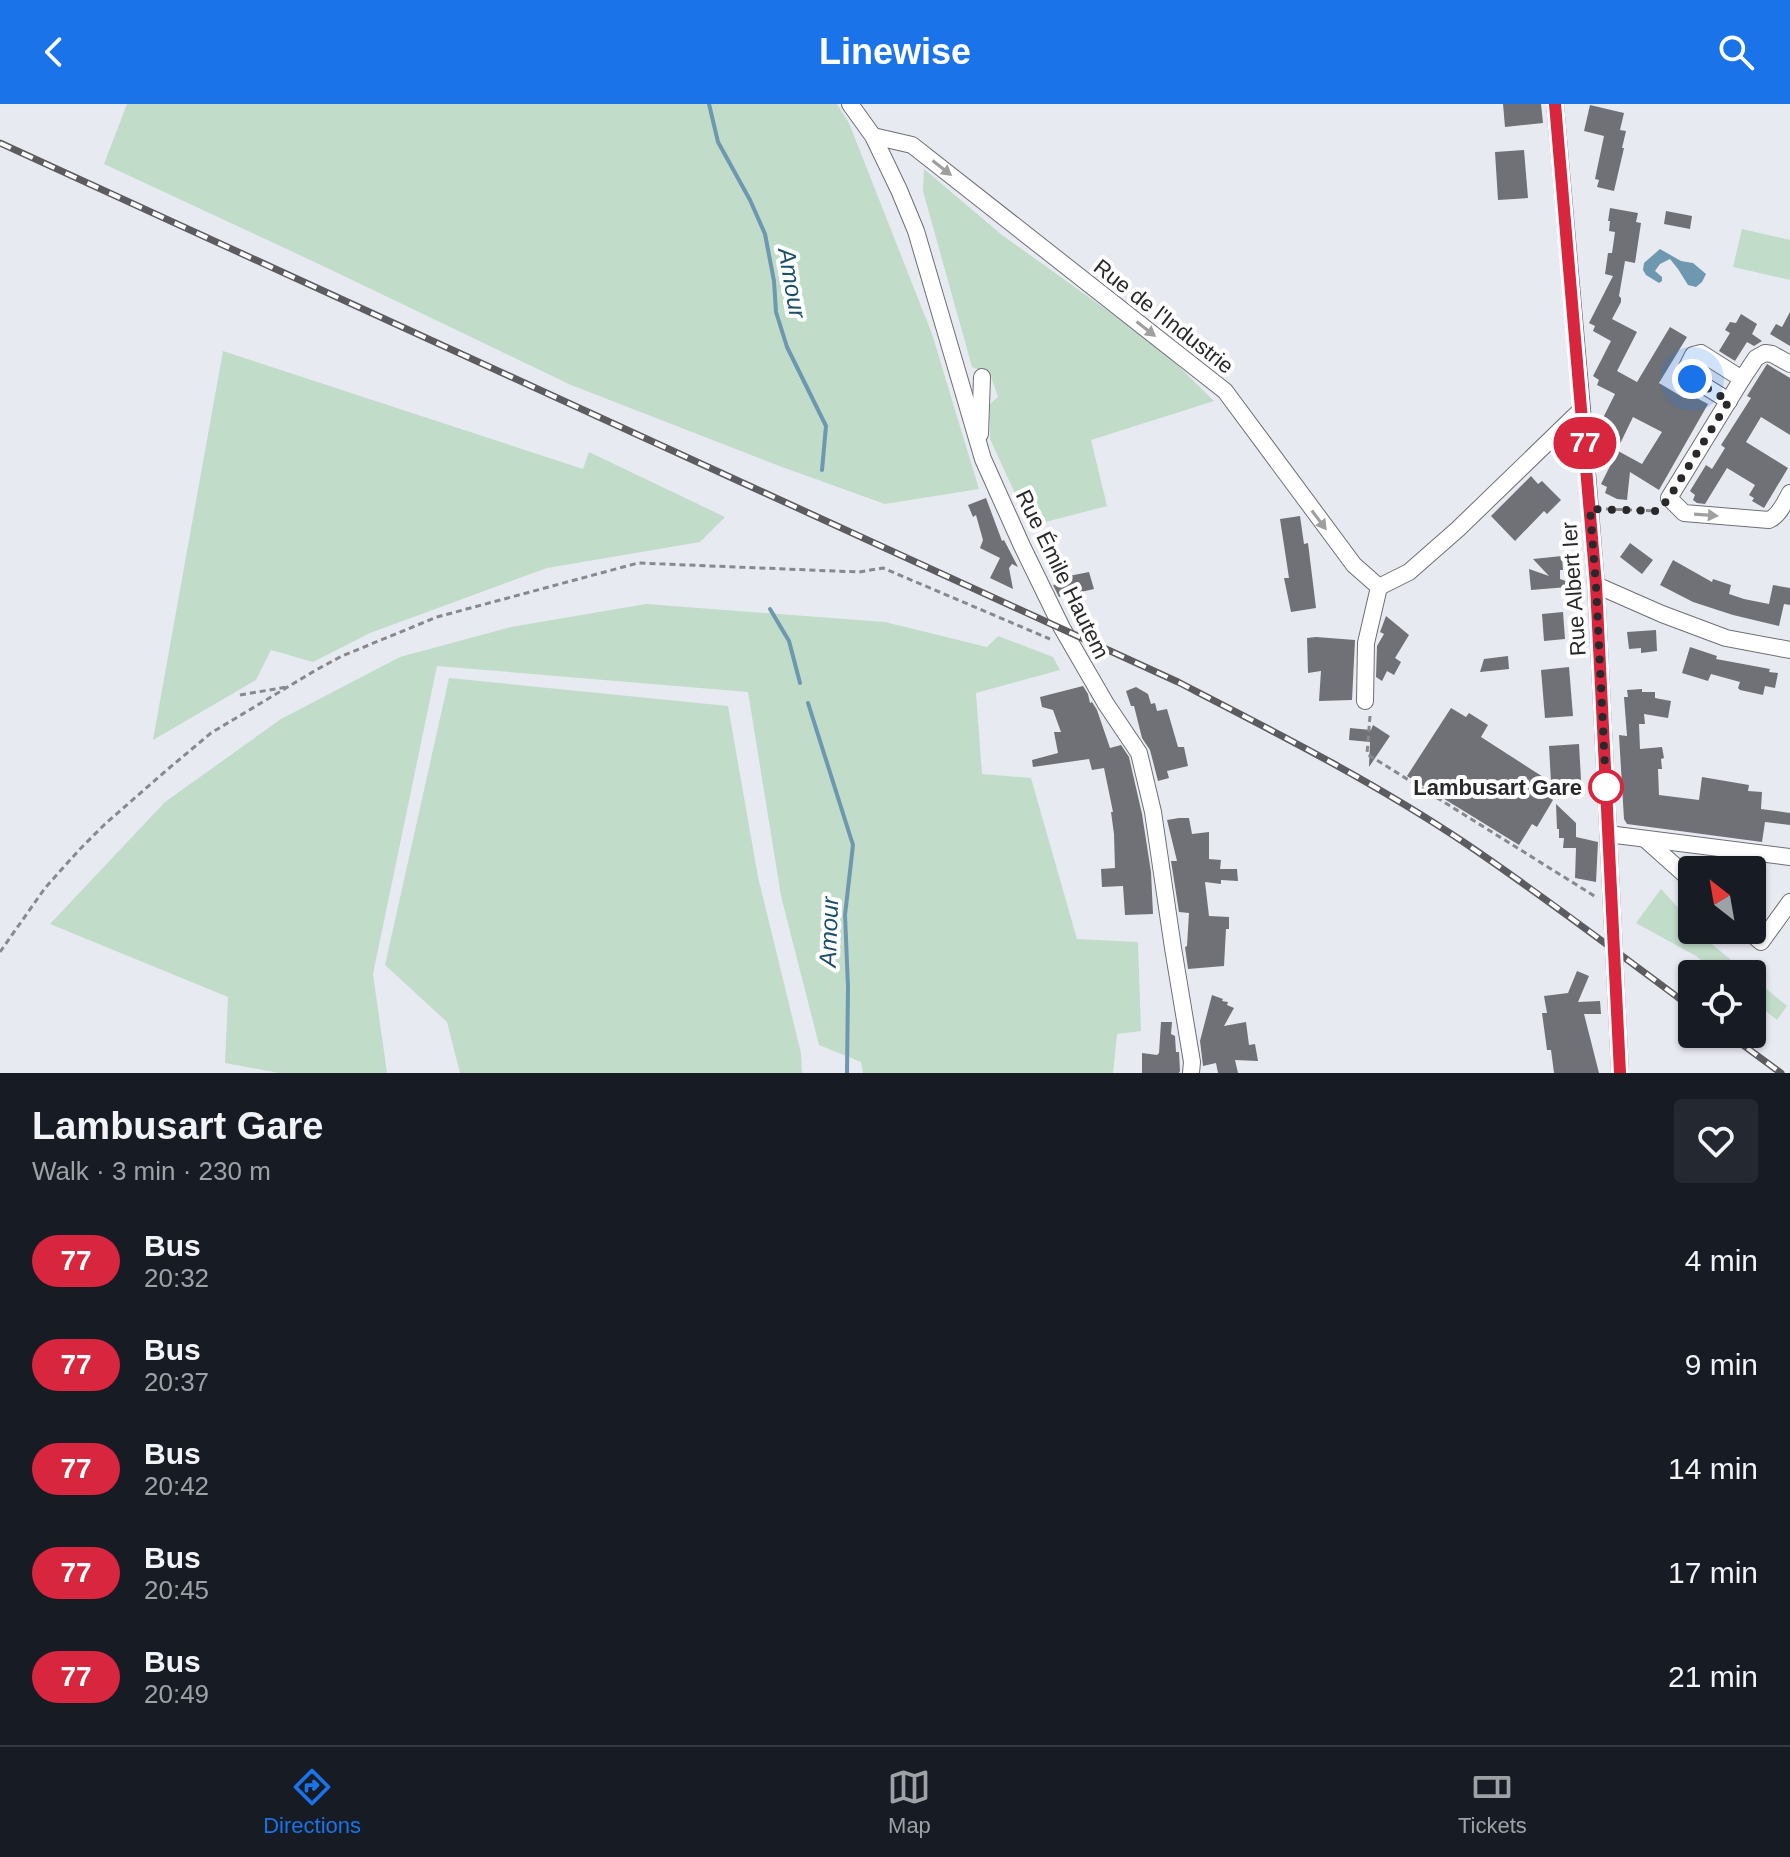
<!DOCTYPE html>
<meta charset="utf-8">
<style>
:root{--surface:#171b24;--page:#242831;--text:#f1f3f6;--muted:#9ea1a6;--line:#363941;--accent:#1a73e8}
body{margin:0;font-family:Helvetica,sans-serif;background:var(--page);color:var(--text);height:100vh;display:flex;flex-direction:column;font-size:30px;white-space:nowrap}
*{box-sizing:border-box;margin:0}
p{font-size:26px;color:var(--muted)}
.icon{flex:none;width:44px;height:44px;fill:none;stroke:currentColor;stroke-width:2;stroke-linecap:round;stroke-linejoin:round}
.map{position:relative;height:969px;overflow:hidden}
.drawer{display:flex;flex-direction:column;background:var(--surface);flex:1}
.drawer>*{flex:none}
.badge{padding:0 16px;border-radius:26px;font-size:28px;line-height:52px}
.needle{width:52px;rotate:329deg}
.buttons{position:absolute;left:1678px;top:752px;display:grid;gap:16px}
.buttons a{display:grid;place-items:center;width:88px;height:88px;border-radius:8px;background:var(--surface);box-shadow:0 2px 6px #0004;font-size:40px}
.you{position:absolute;width:40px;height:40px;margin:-20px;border:6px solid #fff;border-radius:50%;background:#1a73e8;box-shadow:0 0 0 12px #1a73e833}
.map>.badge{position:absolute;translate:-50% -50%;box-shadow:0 0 0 4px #fff}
.round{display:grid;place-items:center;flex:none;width:84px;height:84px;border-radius:8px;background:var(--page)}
.summary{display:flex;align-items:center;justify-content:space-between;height:136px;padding:0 32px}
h1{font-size:38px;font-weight:700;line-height:60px}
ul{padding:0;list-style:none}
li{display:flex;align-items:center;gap:24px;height:104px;padding:0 32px}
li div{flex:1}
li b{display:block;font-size:30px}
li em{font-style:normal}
li .badge{min-width:88px;font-weight:700;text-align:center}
header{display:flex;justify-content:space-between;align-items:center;height:104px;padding:0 32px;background:var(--accent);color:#fff;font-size:36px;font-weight:700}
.tabs{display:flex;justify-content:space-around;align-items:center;height:112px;border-top:2px solid var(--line);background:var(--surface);font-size:22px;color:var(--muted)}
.tabs a{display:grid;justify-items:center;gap:4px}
.tabs .selected{color:var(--accent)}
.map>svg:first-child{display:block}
.green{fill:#c1dcc9}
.water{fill:#6e98b0}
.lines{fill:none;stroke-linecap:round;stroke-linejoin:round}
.stream{stroke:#6e98b0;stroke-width:4}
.building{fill:#707177}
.minor-casing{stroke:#6d6f75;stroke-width:18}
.path{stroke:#88898e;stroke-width:3;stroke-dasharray:6 4;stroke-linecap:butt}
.minor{stroke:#fff;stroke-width:16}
.rail-casing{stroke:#5c5c60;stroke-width:7}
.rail{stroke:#fff;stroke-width:4;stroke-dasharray:12;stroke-linecap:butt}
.oneway{fill:#9f9fa0}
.line-casing{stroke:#fff;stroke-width:18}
.line{stroke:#d7263d;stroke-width:12}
.walk{stroke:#29292c;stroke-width:8;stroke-dasharray:0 14.4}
.stop-dot{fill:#fff;stroke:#d7263d;stroke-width:4}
.labels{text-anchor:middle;stroke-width:8;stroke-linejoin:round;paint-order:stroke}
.street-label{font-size:22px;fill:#29292c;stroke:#fff}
.stop-label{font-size:22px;font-weight:bold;fill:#29292c;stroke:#fff;text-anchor:end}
.water-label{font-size:24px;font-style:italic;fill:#1a4f6a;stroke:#fff}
</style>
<header><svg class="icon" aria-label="back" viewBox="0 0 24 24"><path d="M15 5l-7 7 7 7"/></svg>Linewise<svg class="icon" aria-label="search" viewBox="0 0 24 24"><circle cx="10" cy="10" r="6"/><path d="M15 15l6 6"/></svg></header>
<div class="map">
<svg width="1790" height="969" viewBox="0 0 1790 969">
<rect width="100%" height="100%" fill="#e8eaf1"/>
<g class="green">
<polygon points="127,0 837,0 849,19 932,230 979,385 885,400 782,363 571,281 323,162 104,60"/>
<polygon points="924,65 1002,131 1160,244 1214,297 1091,336 1107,402 1030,422 990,335 990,300 998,293 990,270 972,263 923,87"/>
<polygon points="1742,125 1790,136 1790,176 1733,163"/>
<polygon points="223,247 583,365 589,348 725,413 700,438 547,464 370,529 313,558 271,546 256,576 153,636"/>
<polygon points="646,500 885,518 987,543 998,532 1053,553 1060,566 976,589 982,670 1031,674 1077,835 1138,838 1141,927 1117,930 1113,969 863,969 861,958 819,941 781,792 748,588 437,562 373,870 387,969 279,969 225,959 228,893 50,820 165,698 281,615 400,553 511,523"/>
<polygon points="449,574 728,602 758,773 801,949 802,969 460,969 447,918 385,861"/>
<polygon points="1661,785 1692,819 1692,826 1698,826 1708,837 1748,870 1719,870 1696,852 1636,819"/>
<polygon points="1752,873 1787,902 1777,916 1752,896"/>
</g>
<polygon class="water" points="1660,145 1681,157 1693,159 1706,170 1702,178 1696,183 1688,181 1678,165 1670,155 1660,160 1655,167 1662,173 1662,177 1659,179 1646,171 1643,166 1644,159"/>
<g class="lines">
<g class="stream">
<polyline points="709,0 718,38 750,96 765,130 774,177 776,208 787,243 826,322 822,366"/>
<polyline points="770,505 789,537 800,579"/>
<polyline points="808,599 853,741 845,811 848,883 847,969"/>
</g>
</g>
<g class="building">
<polygon points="1503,0 1541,0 1543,19 1505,23"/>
<polygon points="1590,1 1624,9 1620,26 1626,27 1622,44 1624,44 1614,87 1597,83 1599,76 1595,75 1604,32 1584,27"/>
<polygon points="1524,46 1528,94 1498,96 1495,48"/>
<polygon points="1610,104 1638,109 1636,118 1641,119 1635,159 1625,157 1619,192 1621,194 1621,198 1612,215 1637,228 1617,267 1637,278 1670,223 1687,233 1659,279 1684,294 1687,289 1708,300 1659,386 1630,368 1627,396 1617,395 1605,389 1607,383 1601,380 1608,366 1618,347 1642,360 1662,328 1633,313 1618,344 1601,335 1604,330 1597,326 1615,290 1597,281 1599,276 1593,272 1611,237 1593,227 1595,222 1589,219 1613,172 1605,170 1608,149 1612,149 1615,128 1609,127 1610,117 1608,117"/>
<polygon points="1666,107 1692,112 1690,125 1664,120"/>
<polygon points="1790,208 1790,242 1770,230 1776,220 1782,223"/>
<polygon points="1741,210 1757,220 1752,230 1762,237 1754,242 1747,238 1735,257 1719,247 1730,229 1725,226 1730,218 1736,219"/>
<polygon points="1767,260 1790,274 1790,331 1761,313 1746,338 1788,364 1764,404 1752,397 1754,394 1749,391 1755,381 1727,364 1705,400 1697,399 1693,396 1695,391 1690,387 1706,361 1712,365 1725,344 1721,341 1751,294 1747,292"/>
<polygon points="1531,372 1538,380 1542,377 1561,396 1547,410 1544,407 1515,437 1491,412"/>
<polygon points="986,394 1002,437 1004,436 1018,463 1012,460 1009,464 1013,485 990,474 1000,454 980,444 983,436 976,411 973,413 968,401"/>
<polygon points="1300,412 1304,440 1308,439 1316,504 1291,508 1284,474 1289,474 1280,415"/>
<polygon points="1630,439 1653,456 1642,470 1620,453"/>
<polygon points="1562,452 1563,466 1560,466 1560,475 1580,482 1531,486 1529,465 1549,472 1533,455"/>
<polygon points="1673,456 1712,478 1713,475 1731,481 1729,490 1744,495 1769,500 1773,481 1790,484 1790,501 1784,500 1779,522 1733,511 1693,498 1660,481"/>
<polygon points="1089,468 1094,485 1059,493 1053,481 1065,479 1064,473"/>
<polygon points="1563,508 1565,535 1544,537 1542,510"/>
<polygon points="1386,512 1409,531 1395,554 1401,558 1394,571 1387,567 1382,577 1376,573 1377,542 1384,530 1380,528"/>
<polygon points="1656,526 1657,547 1641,549 1641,544 1629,545 1627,528"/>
<polygon points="1316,533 1355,536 1352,596 1319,597 1321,567 1308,569 1307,534"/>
<polygon points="1690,543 1717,552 1716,555 1770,565 1769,568 1778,569 1775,584 1765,582 1763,591 1740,586 1738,584 1740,578 1711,570 1708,577 1682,569"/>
<polygon points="1508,552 1509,565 1480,568 1484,555"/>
<polygon points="1569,563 1573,612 1545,614 1541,566"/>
<polygon points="1083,582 1088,590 1090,599 1092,598 1097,606 1110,644 1121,641 1129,653 1142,710 1151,768 1153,810 1125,811 1123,782 1102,783 1101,765 1115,764 1114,730 1111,708 1113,708 1104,664 1092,666 1089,655 1033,663 1032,656 1058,649 1054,628 1061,628 1053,606 1042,603 1040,593"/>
<polygon points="1136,583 1148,590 1151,600 1155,599 1157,607 1167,605 1178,643 1184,643 1188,662 1167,667 1169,674 1158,677 1150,646 1142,634 1134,602 1131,602 1126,587"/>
<polygon points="1642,585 1642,588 1655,588 1655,594 1671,597 1668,614 1644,610 1645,620 1639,620 1640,645 1662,643 1664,654 1661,655 1662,665 1658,665 1659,691 1699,696 1702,673 1749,681 1748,687 1762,688 1761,705 1790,709 1790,721 1765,718 1762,738 1627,720 1624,715 1619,631 1627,632 1624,593 1628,593 1627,586"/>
<polygon points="1451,604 1466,613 1469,609 1488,621 1481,633 1551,678 1549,642 1579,640 1581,676 1535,680 1553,696 1537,723 1532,720 1519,741 1407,672"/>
<polygon points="1373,621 1390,632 1369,663 1370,638 1349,636 1350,624 1371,626"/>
<polygon points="1556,700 1576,719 1576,733 1598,738 1596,778 1575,774 1576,744 1563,744 1564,734 1559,734 1559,725 1557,725"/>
<polygon points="1179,714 1189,714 1192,730 1209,728 1209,755 1221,756 1220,765 1237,765 1238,777 1221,776 1221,780 1205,778 1209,812 1229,813 1229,825 1226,825 1224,862 1188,865 1185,843 1187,842 1189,809 1179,808 1171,757 1177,757 1167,716"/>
<polygon points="1577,867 1589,872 1578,898 1600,897 1601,910 1584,910 1599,969 1554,969 1551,946 1547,946 1542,909 1547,909 1544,892 1568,889"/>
<polygon points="1212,891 1223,895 1222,897 1228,898 1227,901 1234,904 1224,922 1246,918 1249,941 1255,940 1258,957 1235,956 1238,969 1218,969 1216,959 1203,962 1200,937"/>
<polygon points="1161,918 1172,918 1171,930 1175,932 1176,948 1179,948 1180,967 1179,969 1142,969 1142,949 1157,951 1159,949"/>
</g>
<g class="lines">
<g class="minor-casing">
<g id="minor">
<polyline points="850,0 873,32 899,86 916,127 983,355 1022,442 1062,524 1106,600 1139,649 1153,708 1173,844 1192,958 1191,969"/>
<polyline points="1555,0 1582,305 1596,481 1620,969"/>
<polyline points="873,32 912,41 1225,287 1354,461 1379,483"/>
<path d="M1790,260l-18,-10 -7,-1 -9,5 -14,21 -73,119 15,15 85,7c10,-4 16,-18 21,-27"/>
<polyline points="1729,297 1687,271 1685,267 1693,251 1701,249 1742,275"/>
<polyline points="980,330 982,273"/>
<polyline points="1596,481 1662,510 1726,534 1790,546"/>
<polyline points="1365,597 1366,539 1379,483 1409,468 1458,425 1582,305"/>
<polyline points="1608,730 1790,753"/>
<polyline points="1645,735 1692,777"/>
<polyline points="1747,826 1761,838 1790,798"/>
</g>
</g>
<g class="path">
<polyline points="1606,405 1658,407"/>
<polyline points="240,591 287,583"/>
<polyline points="1370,612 1367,650 1596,793"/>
<polyline points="0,848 45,784 79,746 105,720 168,665 211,629 316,566 342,552 437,513 638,459 859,468 883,464 1050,535"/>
</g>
<use href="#minor" class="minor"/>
<g class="rail-casing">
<g id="rail">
<path d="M0,39l1178,539c97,50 196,100 287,161 77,52 152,109 227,165"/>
<polyline points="1728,930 1781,969"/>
</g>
</g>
<use href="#rail" class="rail"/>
</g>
<defs><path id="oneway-solid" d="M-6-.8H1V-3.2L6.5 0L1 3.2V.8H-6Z" transform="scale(2)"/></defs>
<g class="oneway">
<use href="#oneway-solid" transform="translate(942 64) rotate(38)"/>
<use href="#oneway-solid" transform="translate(1146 225) rotate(38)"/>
<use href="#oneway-solid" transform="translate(1706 411) rotate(4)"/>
<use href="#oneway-solid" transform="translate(1319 416) rotate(53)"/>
</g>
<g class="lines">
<g class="line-casing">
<polyline id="line" points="1555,0 1596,481 1620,969"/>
</g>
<use href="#line" class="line"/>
<polyline class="walk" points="1606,683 1606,684 1596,481 1590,405 1658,407 1669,394 1729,297 1692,275"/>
</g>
<circle class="stop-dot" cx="1606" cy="683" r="16"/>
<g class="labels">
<g class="street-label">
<text transform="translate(1164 212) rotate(38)" y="8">Rue de l'Industrie</text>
<text transform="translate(1063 470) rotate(64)" y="8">Rue Émile Hautem</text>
<text transform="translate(1573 485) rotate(-94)" y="8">Rue Albert Ier</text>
</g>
<g class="stop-label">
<text x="1582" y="691">Lambusart Gare</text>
</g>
<g class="water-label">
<text transform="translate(792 179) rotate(80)" y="8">Amour</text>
<text transform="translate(829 828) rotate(-88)" y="8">Amour</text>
</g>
</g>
</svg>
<div class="buttons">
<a><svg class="needle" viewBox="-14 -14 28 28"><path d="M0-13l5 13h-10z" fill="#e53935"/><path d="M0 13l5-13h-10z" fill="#9ea1a6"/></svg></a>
<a><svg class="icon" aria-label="locate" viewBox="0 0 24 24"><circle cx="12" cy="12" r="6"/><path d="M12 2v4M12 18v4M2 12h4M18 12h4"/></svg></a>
</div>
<div class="you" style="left:1692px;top:275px"></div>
<b class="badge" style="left:1585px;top:339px;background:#d7263d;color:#fff">77</b>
</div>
<section class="drawer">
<div class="summary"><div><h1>Lambusart Gare</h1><p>Walk · 3 min · 230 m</p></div><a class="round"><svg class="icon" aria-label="heart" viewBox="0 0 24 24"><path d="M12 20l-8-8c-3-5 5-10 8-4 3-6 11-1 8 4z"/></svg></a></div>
<ul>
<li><span class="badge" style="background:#d7263d;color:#fff">77</span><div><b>Bus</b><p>20:32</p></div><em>4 min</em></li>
<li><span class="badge" style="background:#d7263d;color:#fff">77</span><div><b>Bus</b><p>20:37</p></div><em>9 min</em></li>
<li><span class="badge" style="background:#d7263d;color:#fff">77</span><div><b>Bus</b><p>20:42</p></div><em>14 min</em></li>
<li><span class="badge" style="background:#d7263d;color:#fff">77</span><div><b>Bus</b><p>20:45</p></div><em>17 min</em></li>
<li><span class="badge" style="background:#d7263d;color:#fff">77</span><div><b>Bus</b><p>20:49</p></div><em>21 min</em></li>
</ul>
</section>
<nav class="tabs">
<a class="selected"><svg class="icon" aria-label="directions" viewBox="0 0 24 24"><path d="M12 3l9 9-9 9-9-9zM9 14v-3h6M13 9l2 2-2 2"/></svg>Directions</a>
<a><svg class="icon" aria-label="map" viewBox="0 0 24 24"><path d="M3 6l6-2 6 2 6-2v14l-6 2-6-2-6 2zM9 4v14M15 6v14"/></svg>Map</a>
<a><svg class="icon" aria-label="tickets" viewBox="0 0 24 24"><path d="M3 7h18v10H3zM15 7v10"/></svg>Tickets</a>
</nav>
